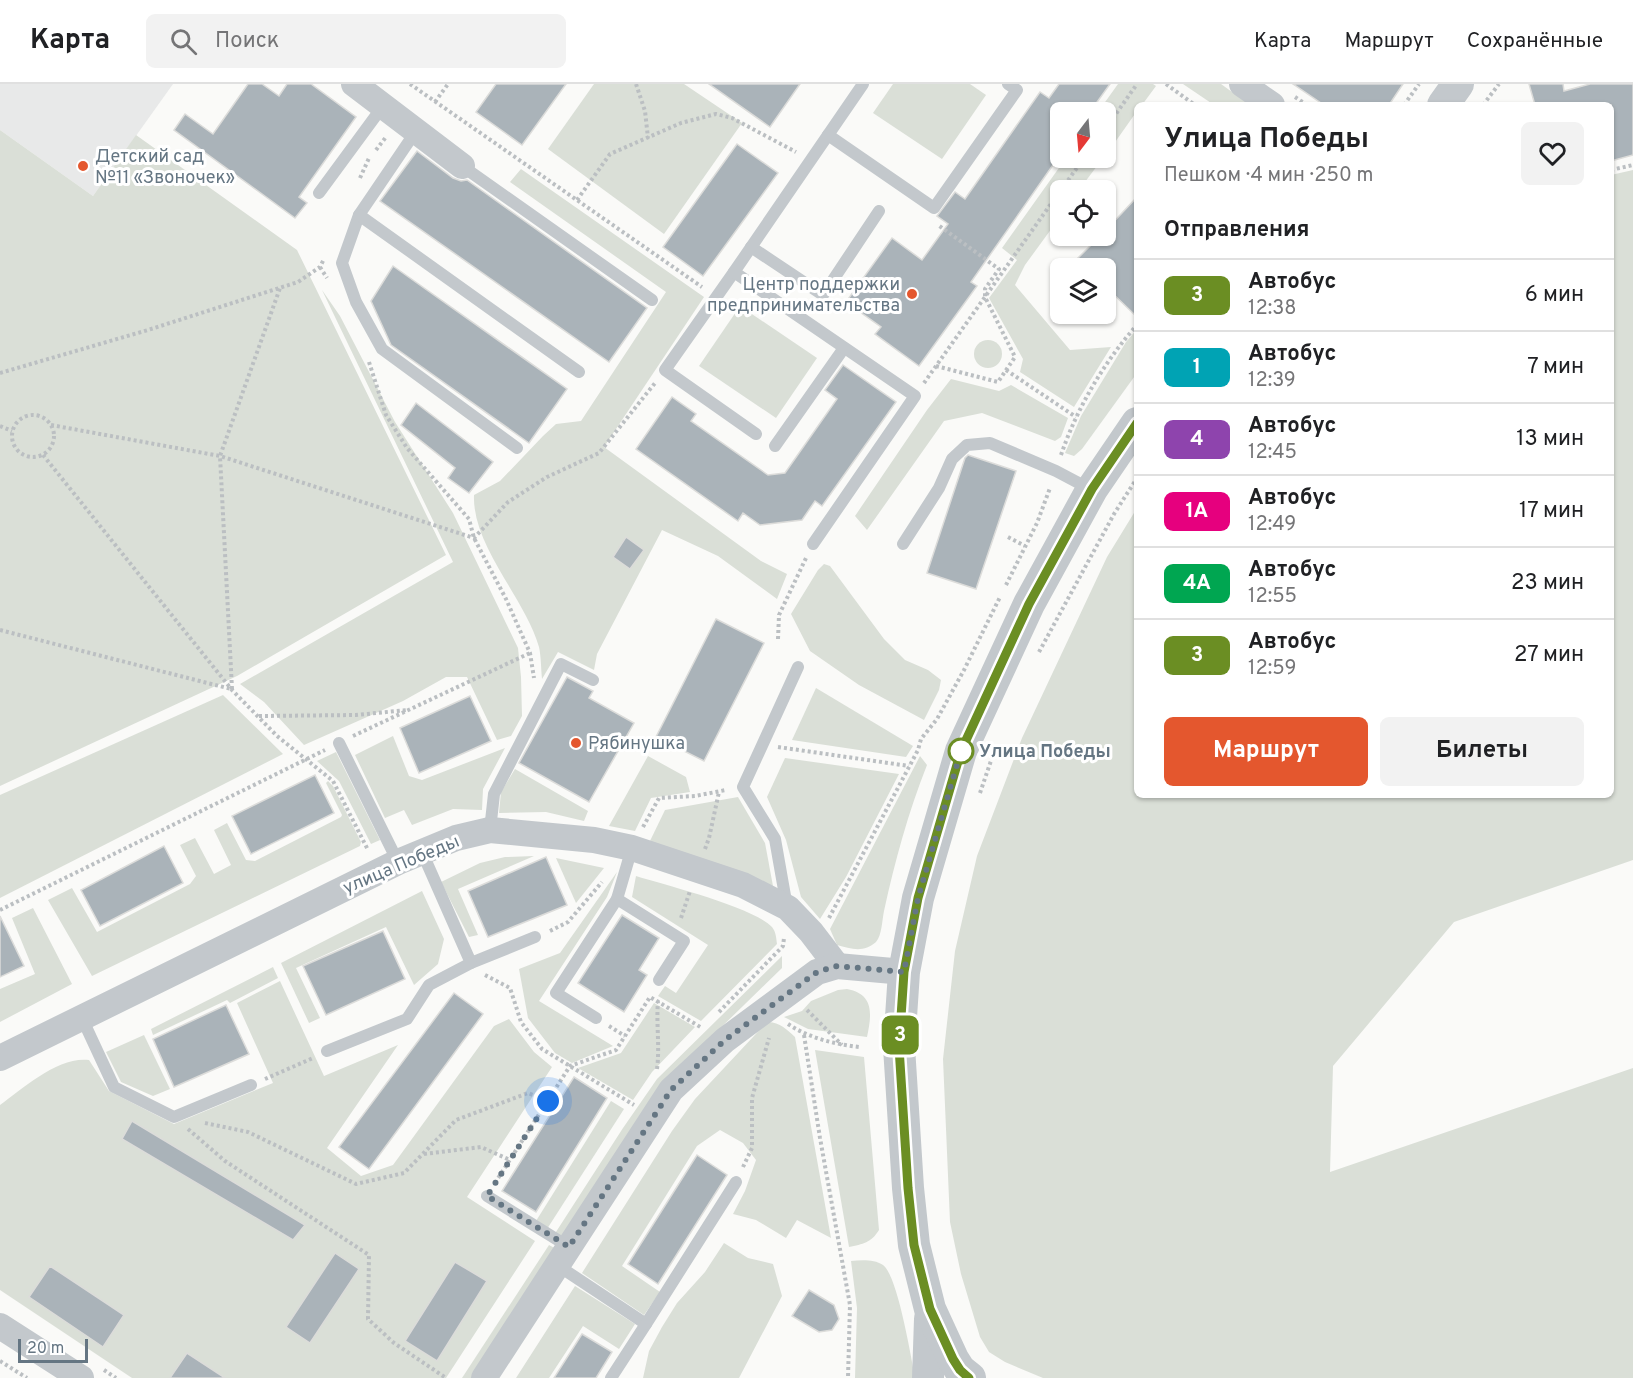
<!DOCTYPE html>
<html lang="ru">
<meta charset="utf-8">
<style>
:root{--surface:#fff;--page:#f2f2f2;--text:#202124;--muted:#757577;--line:#e0e0e0;--accent:#e4572e}
body{margin:0;font-family:Overpass,sans-serif;background:var(--page);color:var(--text);height:100vh;display:flex;flex-direction:column;font-size:22px;white-space:nowrap}
*{box-sizing:border-box;margin:0}
p{font-size:20px;color:var(--muted)}
.icon{flex:none;width:33px;height:33px;fill:none;stroke:currentColor;stroke-width:2;stroke-linecap:round;stroke-linejoin:round}
.map{position:relative;flex:1;overflow:hidden}
.sheet{position:absolute;left:1134px;top:18px;width:480px;height:696px;display:flex;flex-direction:column;background:var(--surface);border-radius:9px;box-shadow:0 2px 4px #0004}
.sheet>*{flex:none}
.badge{padding:0 12px;border-radius:9px;font-size:21px;line-height:39px}
.needle{width:39px;rotate:196deg}
.controls{position:absolute;left:1050px;top:18px;display:grid;gap:12px}
.controls a{display:grid;place-items:center;width:66px;height:66px;border-radius:9px;background:var(--surface);box-shadow:0 2px 4px #0004;font-size:30px}
.scale{position:absolute;left:18px;bottom:15px;width:70px;box-sizing:border-box;padding-left:6px;border:3px solid #657683;border-top:0;font-size:16px;line-height:21px;white-space:nowrap;color:#657683;-webkit-text-stroke:4px #fff;paint-order:stroke}
.you{position:absolute;width:30px;height:30px;margin:-15px;border:4px solid #fff;border-radius:50%;background:#1a73e8;box-shadow:0 0 0 9px #1a73e833}
.map>.badge{position:absolute;translate:-50% -50%;box-shadow:0 0 0 3px #fff}
h2{padding:0 30px;font-size:22px;line-height:54px}
.round{display:grid;place-items:center;flex:none;width:63px;height:63px;border-radius:9px;background:var(--page)}
.head{display:flex;align-items:center;justify-content:space-between;height:102px;padding:0 30px}
h1{font-size:28px;font-weight:700;line-height:45px}
.primary-button{display:flex;gap:12px;margin-top:auto;padding:12px 30px}
.primary-button a{flex:1;height:69px;border-radius:9px;background:var(--accent);color:#fff;font-size:24px;font-weight:700;line-height:69px;text-align:center}
.primary-button a+a{background:var(--page);color:var(--text)}
ul{padding:0;list-style:none}
li{display:flex;align-items:center;gap:18px;height:72px;padding:0 30px;border-top:2px solid var(--line)}
li div{flex:1}
li b{display:block;font-size:22px}
li em{font-style:normal}
li .badge{min-width:66px;font-weight:700;text-align:center}
header{display:flex;align-items:center;gap:36px;box-sizing:border-box;height:84px;padding:0 30px;background:var(--surface);border-bottom:2px solid var(--line)}
header strong{font-size:28px}
nav{display:flex;gap:33px;margin-inline-start:auto;font-size:21px}
.search{width:420px;height:54px;background:var(--page);display:flex;align-items:center;gap:15px;box-sizing:border-box;padding:0 21px;border-radius:9px;color:var(--muted);font-size:22px}
.map>svg:first-child{display:block}
.built{fill:#e8e9e9}
.green{fill:#dadfd7}
.building{fill:#aab3b9;stroke:#dcdcda;stroke-width:1.5}
.lines{fill:none;stroke-linecap:round;stroke-linejoin:round}
.path{stroke:#bbbfc2;stroke-width:4;stroke-dasharray:3 3;stroke-linecap:butt}
.service{stroke:#c3c8cc;stroke-width:12}
.minor{stroke:#c3c8cc;stroke-width:26}
.tertiary{stroke:#c3c8cc;stroke-width:32}
.line-casing{stroke:#fff;stroke-width:14}
.line{stroke:#6b8e23;stroke-width:9}
.walk{stroke:#657683;stroke-width:6;stroke-dasharray:0 10.8}
.poi-dot{fill:#e4572e;stroke:#fff;stroke-width:2}
.stop-dot{fill:#fff;stroke:#6b8e23;stroke-width:3}
.labels{text-anchor:middle;stroke-width:6;stroke-linejoin:round;paint-order:stroke}
.poi-label{font-size:18px;fill:#657683;stroke:#fff;text-anchor:start}
.stop-label{font-size:18px;font-weight:bold;fill:#657683;stroke:#fff;text-anchor:start}
.street-label{font-size:18px;fill:#657683;stroke:#fff}
</style>
<header>
<strong>Карта</strong>
<div class="search"><svg class="icon" aria-label="search" viewBox="0 0 24 24"><circle cx="10" cy="10" r="6"/><path d="M15 15l6 6"/></svg>Поиск</div>
<nav><a>Карта</a><a>Маршрут</a><a>Сохранённые</a></nav>
</header>
<div class="map">
<svg width="1633" height="1294" viewBox="0 0 1633 1294">
<rect width="100%" height="100%" fill="#fafaf8"/>
<polygon class="built" points="0,0 173,0 93,112 0,46"/>
<g class="green">
<polygon points="594,0 684,0 742,39 664,150 548,65"/>
<polygon points="893,0 970,0 986,11 942,75 873,29"/>
<polygon points="1118,0 1153,0 1156,2 1142,21 1137,21 1137,27 1106,71 1106,28 1098,28"/>
<polygon points="1183,0 1221,0 1250,21 1214,21"/>
<polygon points="0,46 93,112 136,51 297,166 446,471 237,592 0,702"/>
<polygon points="1066,74 1103,74 1079,106 1060,106 1060,133 1025,181 1015,201 1070,266 1111,263 1074,323 1020,288 1023,275 989,214 1017,176 1002,164"/>
<path d="M521,85l183,128 -100,150 157,114 26,13 -10,25 -59,-43 -56,-26 -65,124 -3,16 -36,-18 -16,27c-1,-11 -1,-23 -3,-32 -14,-49 -67,-101 -65,-152l26,-14 43,-45 13,-12 25,-3 85,-129 -156,-110z"/>
<polygon points="1633,86 1633,776 1454,838 1333,982 1330,1088 1633,984 1633,1294 1043,1294 1005,1278 989,1268 980,1253 961,1190 950,1138 943,975 955,867 977,772 1022,654 1107,473 1137,424 1137,711 1611,711 1611,91"/>
<polygon points="322,206 340,232 395,338 453,429 518,564 521,593 522,632 511,652 497,656 467,593 446,593 403,617 304,661 264,618 240,600 453,478"/>
<polygon points="740,222 817,274 776,334 699,282"/>
<polygon points="1137,245 1137,289 1082,365 1074,372 1065,369 1081,332 1126,258"/>
<circle cx="988" cy="270" r="14"/>
<polygon points="951,295 999,307 1011,301 1068,334 1061,353 1055,357 982,329 944,337 867,446 855,432 927,326"/>
<polygon points="824,480 830,482 884,555 905,576 928,586 941,596 939,606 924,636 859,601 810,567 791,530 818,486"/>
<polygon points="816,604 913,662 906,673 792,656"/>
<polygon points="223,611 283,670 0,814 0,711"/>
<polygon points="393,652 409,692 422,696 505,664 483,705 482,726 453,725 412,741 404,726 385,734 355,671"/>
<polygon points="336,668 380,756 371,760 339,697 317,677"/>
<polygon points="648,672 686,693 690,708 651,714 635,747 609,742"/>
<path d="M920,672l7,9c-19,48 -32,96 -43,146 -2,9 -2,24 -8,31 -12,11 -25,7 -39,3l-7,-16z"/>
<polygon points="785,674 899,690 846,793 820,835 801,813 786,756 767,713"/>
<polygon points="515,685 588,727 584,737 546,728 499,729 501,708"/>
<polygon points="328,697 333,702 361,758 360,762 92,892 48,816 72,804 97,848 190,800 196,792 180,761 195,754 214,790 231,781 214,746 227,739 246,776 255,777 341,733 342,731 326,699"/>
<polygon points="738,713 765,759 773,802 649,759 665,726"/>
<polygon points="534,772 458,805 478,851 469,853 441,798 480,779 505,773"/>
<polygon points="556,774 604,784 576,819"/>
<polygon points="617,788 607,813 539,917 613,962 572,979 555,969 528,934 519,885 560,869"/>
<path d="M636,792c29,9 117,31 136,51 4,5 4,10 5,17l-76,77 -43,-25 7,-10 11,7 32,-48 -76,-48z"/>
<polygon points="422,807 444,855 438,880 414,901 386,843 296,884 320,934 309,939 281,879"/>
<polygon points="33,824 72,900 0,938 0,905 35,890 12,834"/>
<polygon points="782,872 782,884 665,998 563,1157 554,1151 623,1044 657,995"/>
<polygon points="273,883 278,894 230,919 227,916 153,951 151,945"/>
<path d="M280,897l44,95 74,-31 -71,103 34,28 32,-11 101,-139 15,-7 25,33 18,15 -85,130 68,44 -89,137h-314l-132,-88v-185c23,-17 59,-49 89,-45l20,31 65,33 99,-41 -36,-80z"/>
<path d="M847,905c27,5 25,25 20,48l-59,-8 -24,-12 18,-6 9,-10 27,-11z"/>
<polygon points="654,919 695,943 652,988 633,1016 578,984 621,969"/>
<path d="M767,938c11,-1 21,8 28,15l36,201 -34,-18 -11,18 -30,-18 -23,-6 12,-23 11,-31 -13,-17 -23,-13 -23,16 -75,120 38,26 -16,23 -62,-42 90,-142 23,-32z"/>
<polygon points="144,951 170,1005 153,1012 121,998 106,968"/>
<path d="M815,966l49,7 15,173c-8,13 -16,14 -30,17z"/>
<polygon points="611,1017 624,1025 547,1145 536,1137"/>
<polygon points="724,1159 748,1174 773,1180 782,1212 739,1294 643,1294 649,1267 662,1243 677,1219 705,1188"/>
<polygon points="549,1161 558,1166 475,1294 462,1294"/>
<path d="M851,1177c10,-1 23,-2 32,4 14,10 27,86 31,107v6h-59l2,-70z"/>
<polygon points="575,1202 635,1240 619,1265 583,1242 549,1294 516,1294"/>
</g>
<g class="building">
<polygon points="248,0 262,0 279,12 287,0 311,0 356,33 299,113 307,119 295,134 174,46 185,30 213,50"/>
<polygon points="496,0 566,0 522,61 476,28"/>
<polygon points="709,0 800,0 770,43"/>
<polygon points="1059,0 1110,0 1090,28 1060,28 1060,71 971,198 977,202 919,282 875,250 881,243 846,218 892,154 922,176 948,140 937,132 955,108 965,115 1040,8 1049,14"/>
<polygon points="1293,0 1403,0 1389,21 1324,21"/>
<polygon points="1529,0 1563,0 1564,7 1590,0 1633,0 1633,71 1611,77 1611,21 1535,21"/>
<polygon points="737,60 778,89 703,192 663,163"/>
<polygon points="417,67 453,94 461,97 467,96 647,224 609,278 380,117"/>
<polygon points="1137,113 1137,233 1106,203 1106,184 1068,184 1100,152 1106,152 1106,146"/>
<polygon points="393,182 567,305 529,359 391,261 371,217"/>
<polygon points="843,281 896,318 822,422 815,417 802,436 760,441 743,429 738,437 636,365 672,313 696,330 691,337 768,391 785,389 837,315 825,306"/>
<polygon points="416,319 493,378 469,409 448,394 455,384 401,341"/>
<polygon points="968,371 1016,387 976,505 927,489 965,374"/>
<polygon points="626,453 644,466 630,485 613,473"/>
<polygon points="716,535 764,559 704,677 656,653"/>
<polygon points="567,593 593,607 589,614 634,639 589,718 519,679"/>
<polygon points="470,612 491,657 419,689 400,644"/>
<polygon points="315,691 334,729 251,770 232,732"/>
<polygon points="164,762 183,799 100,842 81,806"/>
<polygon points="546,773 567,821 488,853 468,807"/>
<polygon points="622,831 659,854 639,886 647,891 624,928 578,899"/>
<polygon points="0,832 24,882 0,893"/>
<polygon points="383,847 405,895 326,931 303,882"/>
<polygon points="454,909 483,930 369,1085 339,1063"/>
<polygon points="226,921 249,970 174,1003 153,955"/>
<polygon points="574,993 607,1014 536,1128 502,1107"/>
<polygon points="132,1037 305,1141 293,1156 122,1055"/>
<polygon points="697,1071 727,1091 658,1200 628,1180"/>
<polygon points="335,1169 359,1185 310,1259 286,1243"/>
<polygon points="455,1178 487,1197 437,1277 405,1257"/>
<polygon points="50,1182 124,1231 103,1263 29,1213"/>
<polygon points="809,1206 834,1221 839,1235 832,1246 819,1248 792,1232"/>
<polygon points="582,1250 612,1268 596,1294 554,1294"/>
<polygon points="187,1269 225,1294 170,1294"/>
</g>
<g class="lines">
<g class="path">
<polyline points="410,0 702,203"/>
<polyline points="636,0 645,27 648,54"/>
<polyline points="1166,0 1195,21"/>
<polyline points="1295,13 1307,21"/>
<polyline points="435,18 448,0"/>
<polyline points="1404,21 1419,0"/>
<polyline points="1483,21 1499,0"/>
<polyline points="1106,44 1137,0"/>
<polyline points="376,66 386,53"/>
<polyline points="1611,86 1633,81"/>
<polyline points="360,94 369,74"/>
<polyline points="1061,106 1084,74"/>
<polyline points="577,116 610,70 681,39 716,30 732,34 796,68"/>
<polyline points="320,183 327,194"/>
<polyline points="369,278 386,331 407,364 469,435 474,454 506,515 530,569 534,594"/>
<polyline points="936,282 998,298 1015,273 985,213 985,205 999,185 938,141"/>
<polyline points="1006,286 1076,333"/>
<polyline points="0,289 148,246 298,198 320,183 324,175"/>
<polyline points="924,299 1060,107"/>
<circle cx="33" cy="352" r="21"/>
<polyline points="51,341 220,372 474,454 508,418 547,393 599,369 655,299"/>
<polyline points="0,342 12,347"/>
<polyline points="43,371 232,606 277,652 333,697 368,766"/>
<path d="M1061,371c16,-47 43,-93 76,-130"/>
<polyline points="1008,453 1025,462"/>
<polyline points="1006,501 1037,439 1050,404"/>
<polyline points="0,546 231,605"/>
<polyline points="778,555 779,531 806,474"/>
<polyline points="1039,568 1114,430 1137,394"/>
<polyline points="232,605 220,372 280,204"/>
<polyline points="259,632 356,631 407,626"/>
<polyline points="353,652 530,569"/>
<polyline points="778,663 909,682"/>
<polyline points="980,709 996,662"/>
<polyline points="643,743 659,714 695,712 726,706"/>
<polyline points="705,765 709,754 719,708"/>
<polyline points="0,826 325,666"/>
<polyline points="681,834 690,807"/>
<polyline points="829,834 918,666 921,655 937,635 964,586 1000,513"/>
<polyline points="550,847 568,838 602,798"/>
<polyline points="485,891 510,904 521,938 542,965 634,1021"/>
<polyline points="807,926 842,961"/>
<polyline points="719,928 783,862 784,854"/>
<path d="M788,940c21,14 46,20 71,23"/>
<polyline points="609,942 625,952"/>
<polyline points="804,951 820,1054 850,1221 848,1294"/>
<path d="M657,985c3,-23 -1,-45 1,-68"/>
<polyline points="265,995 313,974"/>
<polyline points="205,1039 248,1048 356,1100 404,1089 456,1036 528,1009 548,1017"/>
<polyline points="188,1045 225,1077 369,1171 368,1235 394,1259 446,1294"/>
<polyline points="424,1070 481,1063 510,1076"/>
<polyline points="743,1083 752,1064 752,1014 769,954"/>
<polyline points="495,1099 570,982 616,966 650,913 702,944"/>
<polyline points="0,1277 27,1294"/>
<polyline points="104,1286 116,1294"/>
</g>
<g class="service">
<polyline points="416,47 359,131 342,179 356,218 382,265 517,364"/>
<polyline points="828,51 934,124 1017,6 1008,0"/>
<polyline points="462,82 652,216"/>
<polyline points="319,109 383,22"/>
<polyline points="359,131 579,288"/>
<polyline points="751,163 823,211 879,127"/>
<polyline points="734,188 665,286 756,350"/>
<polyline points="775,362 844,264"/>
<polyline points="813,460 915,312 734,188 863,0"/>
<polyline points="903,460 939,404 952,375 967,361 990,359 1056,387 1090,405"/>
<polyline points="339,659 398,778"/>
<polyline points="490,746 494,710 561,580 593,596"/>
<polyline points="422,768 471,879 535,853"/>
<polyline points="617,815 684,857 659,896"/>
<polyline points="787,823 775,755 743,703 798,583"/>
<polyline points="81,932 114,1003 174,1033 251,1001"/>
<polyline points="596,934 556,909 617,815 632,764"/>
<polyline points="327,967 407,935 429,901 471,879"/>
<polyline points="487,1112 569,1163"/>
<polyline points="557,1181 646,1240 611,1294"/>
<polyline points="646,1240 736,1098"/>
</g>
<g class="minor">
<polyline points="354,0 462,82"/>
<polyline points="1242,0 1272,21"/>
<polyline points="0,974 398,778 456,754 490,746 594,756 632,764 743,801 788,824 811,848 837,882"/>
<polyline points="0,1242 81,1294"/>
<polyline points="484,1294 671,1006 725,956 817,888 837,882 904,888"/>
</g>
<g class="tertiary">
<polyline points="1443,21 1458,0"/>
<polyline points="928,1294 930,1235"/>
<polyline points="970,1294 960,1286 953,1275 930,1225 914,1161 908,1104 899,963 904,888 918,814 961,667 1029,520 1092,405 1137,339"/>
</g>
</g>
<g class="lines">
<g class="line-casing">
<polyline id="line" points="969,1294 960,1286 953,1275 930,1225 914,1161 908,1104 899,963 904,888 918,814 961,667 1029,520 1092,405 1137,339"/>
</g>
<use href="#line" class="line"/>
<polyline class="walk" points="548,1017 487,1112 569,1163 671,1006 725,956 817,888 837,882 904,888 918,814 961,667"/>
</g>
<g class="poi-dot">
<circle cx="83" cy="82" r="6"/>
<circle cx="912" cy="210" r="6"/>
<circle cx="576" cy="659" r="6"/>
</g>
<circle class="stop-dot" cx="961" cy="667" r="12"/>
<g class="labels">
<g class="poi-label">
<text x="95" y="78">Детский сад<tspan x="95" dy="21">№11 «Звоночек»</tspan></text>
<text x="900" y="206" text-anchor="end">Центр поддержки<tspan x="900" dy="21">предпринимательства</tspan></text>
<text x="588" y="665">Рябинушка</text>
</g>
<g class="stop-label">
<text x="979" y="673">Улица Победы</text>
</g>
<g class="street-label">
<text transform="translate(401 780) rotate(-23)" y="6">улица Победы</text>
</g>
</g>
</svg>
<div class="controls">
<a><svg class="needle" viewBox="-14 -14 28 28"><path d="M0-13l5 13h-10z" fill="#e53935"/><path d="M0 13l5-13h-10z" fill="#757577"/></svg></a>
<a><svg class="icon" aria-label="locate" viewBox="0 0 24 24"><circle cx="12" cy="12" r="6"/><path d="M12 2v4M12 18v4M2 12h4M18 12h4"/></svg></a>
<a><svg class="icon" aria-label="layers" viewBox="0 0 24 24"><path d="M12 4l9 5-9 5-9-5zM3 14l9 5 9-5"/></svg></a>
</div>
<div class="scale">20 m</div>
<div class="you" style="left:548px;top:1017px"></div>
<b class="badge" style="left:900px;top:951px;background:#6b8e23;color:#fff">3</b>
<section class="sheet">
<div class="head"><div><h1>Улица Победы</h1><p>Пешком · 4 мин · 250 m</p></div><a class="round"><svg class="icon" aria-label="heart" viewBox="0 0 24 24"><path d="M12 20l-8-8c-3-5 5-10 8-4 3-6 11-1 8 4z"/></svg></a></div>
<h2>Отправления</h2>
<ul>
<li><span class="badge" style="background:#6b8e23;color:#fff">3</span><div><b>Автобус</b><p>12:38</p></div><em>6 мин</em></li>
<li><span class="badge" style="background:#00a3b4;color:#fff">1</span><div><b>Автобус</b><p>12:39</p></div><em>7 мин</em></li>
<li><span class="badge" style="background:#8e44ad;color:#fff">4</span><div><b>Автобус</b><p>12:45</p></div><em>13 мин</em></li>
<li><span class="badge" style="background:#e6007e;color:#fff">1А</span><div><b>Автобус</b><p>12:49</p></div><em>17 мин</em></li>
<li><span class="badge" style="background:#00a651;color:#fff">4А</span><div><b>Автобус</b><p>12:55</p></div><em>23 мин</em></li>
<li><span class="badge" style="background:#6b8e23;color:#fff">3</span><div><b>Автобус</b><p>12:59</p></div><em>27 мин</em></li>
</ul>
<div class="primary-button"><a>Маршрут</a><a>Билеты</a></div>
</section>
</div>
